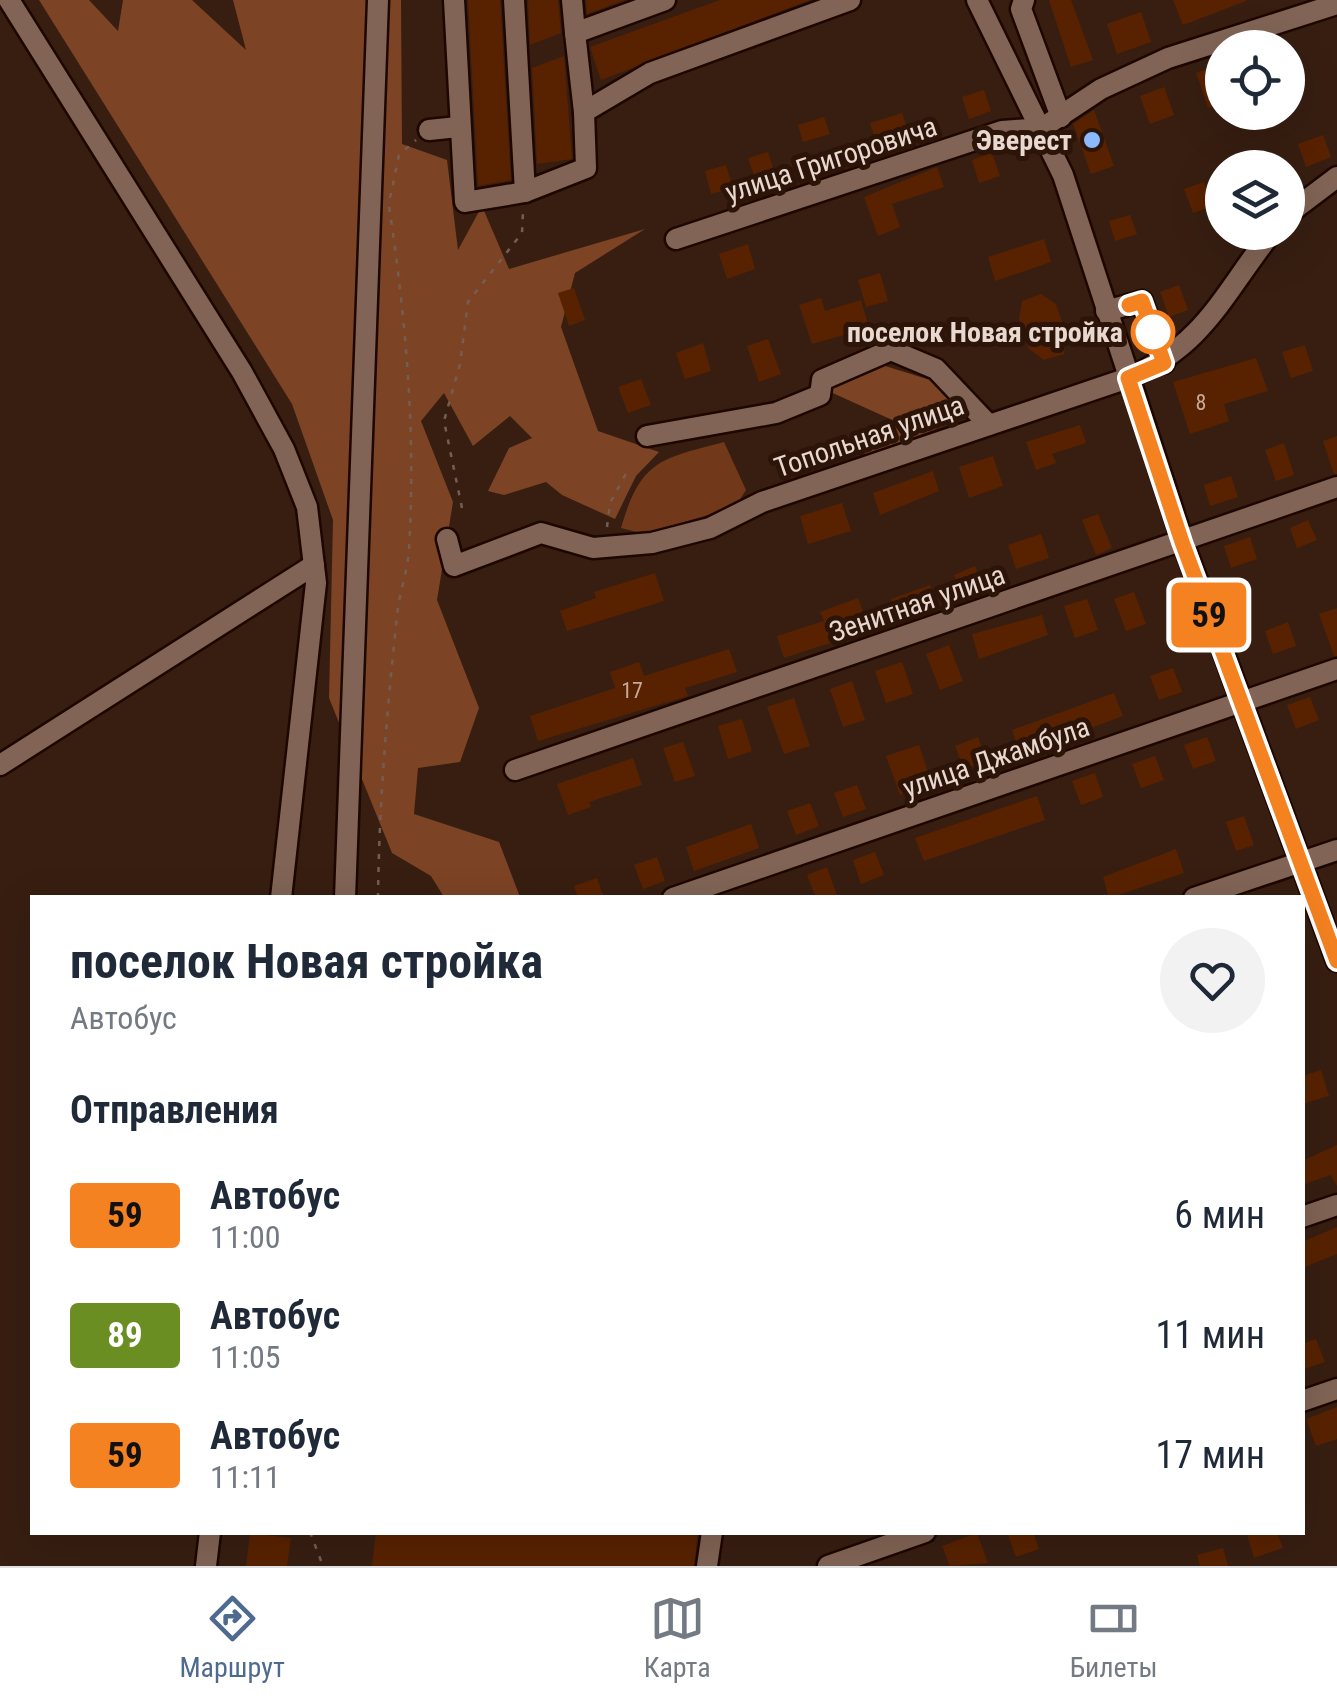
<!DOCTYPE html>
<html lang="ru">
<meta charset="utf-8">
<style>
:root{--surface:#fff;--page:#f2f2f3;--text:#1f2937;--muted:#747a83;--line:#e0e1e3;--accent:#4f6a90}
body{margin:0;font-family:"Roboto Condensed",sans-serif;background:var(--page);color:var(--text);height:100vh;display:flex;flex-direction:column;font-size:38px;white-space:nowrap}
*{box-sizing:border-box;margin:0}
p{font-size:32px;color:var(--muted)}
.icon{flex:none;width:55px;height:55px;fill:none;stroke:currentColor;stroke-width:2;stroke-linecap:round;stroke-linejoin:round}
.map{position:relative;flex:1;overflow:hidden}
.sheet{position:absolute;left:30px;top:895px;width:1275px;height:640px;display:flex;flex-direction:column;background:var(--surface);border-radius:0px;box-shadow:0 10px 40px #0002}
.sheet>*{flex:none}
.badge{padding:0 20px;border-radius:8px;font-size:35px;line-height:65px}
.controls{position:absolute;left:1205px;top:30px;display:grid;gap:20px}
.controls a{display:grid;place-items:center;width:100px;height:100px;border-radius:50%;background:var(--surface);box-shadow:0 10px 40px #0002;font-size:50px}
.map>.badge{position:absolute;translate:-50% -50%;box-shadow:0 0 0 5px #fff}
h2{padding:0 40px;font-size:38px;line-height:90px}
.round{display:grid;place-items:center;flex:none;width:105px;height:105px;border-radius:52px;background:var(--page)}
.headline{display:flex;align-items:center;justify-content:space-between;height:170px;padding:0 40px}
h1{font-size:48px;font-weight:700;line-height:75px}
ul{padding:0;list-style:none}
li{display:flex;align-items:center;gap:30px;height:120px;padding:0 40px}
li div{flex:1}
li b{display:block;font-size:38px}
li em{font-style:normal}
li .badge{min-width:110px;font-weight:700;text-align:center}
.tab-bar{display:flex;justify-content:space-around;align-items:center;height:140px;border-top:2px solid var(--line);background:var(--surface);font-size:28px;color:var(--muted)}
.tab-bar a{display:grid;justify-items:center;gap:5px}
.tab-bar .active{color:var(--accent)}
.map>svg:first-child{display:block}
.forest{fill:#7c4324}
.water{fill:#71391a}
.building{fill:#582200}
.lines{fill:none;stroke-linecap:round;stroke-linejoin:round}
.minor-casing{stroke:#1d0700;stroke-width:25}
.path{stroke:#745e53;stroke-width:2.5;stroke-dasharray:5 8;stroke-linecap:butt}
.minor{stroke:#816455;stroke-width:20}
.line-casing{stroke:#fff;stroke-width:22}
.line{stroke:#f58220;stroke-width:15}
.poi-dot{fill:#8abafc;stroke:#2c1408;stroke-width:4}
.stop-dot{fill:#fff;stroke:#f58220;stroke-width:5}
.labels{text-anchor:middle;stroke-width:10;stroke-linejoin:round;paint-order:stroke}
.number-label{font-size:22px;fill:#c5aa9b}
.poi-label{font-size:28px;font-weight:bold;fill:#e9d8cf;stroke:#2c1408;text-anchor:end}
.street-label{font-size:28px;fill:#e9d8cf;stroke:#2c1408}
.stop-label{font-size:28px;font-weight:bold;fill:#e9d8cf;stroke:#2c1408;text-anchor:end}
</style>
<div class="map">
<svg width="1337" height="1566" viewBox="0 0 1337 1566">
<rect width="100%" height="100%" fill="#371e11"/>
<g class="forest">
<polygon points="39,0 89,0 118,31 123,0 192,0 246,50 233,0 401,0 402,144 447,160 458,250 482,206 509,269 645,229 575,273 561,327 598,431 659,452 636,476 615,519 562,495 546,482 504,495 488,491 509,448 532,438 510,416 473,446 444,393 421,421 453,502 437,600 479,708 460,762 418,768 414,814 499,842 520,897 444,897 431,876 392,853 329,698 333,520 292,404"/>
<polygon points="882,365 940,383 963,419 863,456 890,419 826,390"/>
</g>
<path class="water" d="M724,442l22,48 -11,17 -91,27 -23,-6c20,-68 39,-69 103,-86z"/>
<g class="building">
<polygon points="468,0 500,0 511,180 478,186"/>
<polygon points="528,0 558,0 561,33 530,45"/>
<polygon points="586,0 625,0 587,14"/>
<polygon points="720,0 810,0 601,80 590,47"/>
<polygon points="1049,0 1071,0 1093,60 1071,67"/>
<polygon points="1173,0 1246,0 1246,1 1183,25"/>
<polygon points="1141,12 1151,42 1117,54 1107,24"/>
<polygon points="564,56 572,159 537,164 532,68"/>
<polygon points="1222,64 1222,103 1208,108 1196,73"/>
<polygon points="1164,87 1174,115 1150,124 1140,96"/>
<polygon points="984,90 991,111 969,119 962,97"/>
<polygon points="1094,110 1114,166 1091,174 1073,124"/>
<polygon points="902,113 909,134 877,144 870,123"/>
<polygon points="824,117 830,134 803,142 798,125"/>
<polygon points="1323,135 1331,157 1306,167 1298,144"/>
<polygon points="768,152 774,171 755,178 748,158"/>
<polygon points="992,153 1000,176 979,183 972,160"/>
<polygon points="726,165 733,188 711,194 705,171"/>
<polygon points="937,167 944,187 892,204 900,227 878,236 864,197"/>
<polygon points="1204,182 1213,206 1193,213 1184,189"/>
<polygon points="1130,215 1137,234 1115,241 1109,221"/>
<polygon points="1044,239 1051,262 995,281 988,257"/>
<polygon points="748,244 755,269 727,279 719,254"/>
<polygon points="880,273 888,301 866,307 858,280"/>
<polygon points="1179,285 1188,310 1169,317 1160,292"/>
<polygon points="574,288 585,320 569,326 558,293"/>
<polygon points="1041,294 1056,304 1066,333 1064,354 1044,360 1029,349 1019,319 1022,301"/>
<polygon points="821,298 825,311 861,300 869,328 812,344 799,305"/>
<polygon points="768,339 781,374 759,382 747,346"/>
<polygon points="703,343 711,371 685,379 676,353"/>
<polygon points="1305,345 1313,371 1291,378 1282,352"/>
<polygon points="1256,358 1268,391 1224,404 1229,421 1190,434 1173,382"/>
<polygon points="641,379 651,405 628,413 618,387"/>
<polygon points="1080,425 1086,443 1052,454 1056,463 1036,470 1026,442"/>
<polygon points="1337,436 1337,474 1334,474 1323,441"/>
<polygon points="1284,443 1294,475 1276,481 1265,450"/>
<polygon points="993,456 1003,486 969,498 959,467"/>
<polygon points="933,471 939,491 880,515 873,493"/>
<polygon points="1231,476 1238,497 1210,506 1204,485"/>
<polygon points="842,503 851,531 808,544 800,516"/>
<polygon points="1098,514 1112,548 1096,555 1082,520"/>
<polygon points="1308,520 1317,540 1297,548 1290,528"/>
<polygon points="1041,534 1049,558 1016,569 1008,545"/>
<polygon points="1250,537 1257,559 1231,568 1224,546"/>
<polygon points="975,566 982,584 959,592 954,575"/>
<polygon points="655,573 664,601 567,631 560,611 596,598 594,592"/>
<polygon points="930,585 937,604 898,617 891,599"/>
<polygon points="1134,592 1146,624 1126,631 1114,599"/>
<polygon points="858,598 870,630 784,658 777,636 824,621 820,612"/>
<polygon points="1087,599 1098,630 1075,638 1064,606"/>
<polygon points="1337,608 1337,656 1334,656 1319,614"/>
<polygon points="1042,615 1048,635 979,659 972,634"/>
<polygon points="1288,622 1296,646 1273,654 1265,631"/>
<polygon points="949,645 963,681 940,690 926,654"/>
<polygon points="729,649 737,672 685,688 688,696 538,741 530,716 615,688 610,672 639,662 644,676"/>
<polygon points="902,662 913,694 886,703 875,671"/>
<polygon points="1173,668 1182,692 1159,700 1150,676"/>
<polygon points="852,681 865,720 843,727 830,689"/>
<polygon points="1114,693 1123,716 1020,754 1012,730"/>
<polygon points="1310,697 1319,720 1296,729 1287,705"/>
<polygon points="794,698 810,746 784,754 767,707"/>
<polygon points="742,719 752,751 728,759 718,726"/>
<polygon points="978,737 986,761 964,769 955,746"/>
<polygon points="1207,737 1216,761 1193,769 1184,745"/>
<polygon points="683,742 695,776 675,782 663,748"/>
<polygon points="919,745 932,784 900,795 886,756"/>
<polygon points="1155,756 1164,780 1141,788 1132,764"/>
<polygon points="633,758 642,785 589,802 591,807 568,815 557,784"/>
<polygon points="1095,773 1103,797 1081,805 1072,781"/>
<polygon points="857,785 866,809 843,817 834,793"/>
<polygon points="1037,796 1045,820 924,861 915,838"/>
<polygon points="810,803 819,826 796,835 787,811"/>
<polygon points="1244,816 1254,845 1236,851 1226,822"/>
<polygon points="751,824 759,848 694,871 686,847"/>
<polygon points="1176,849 1184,873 1109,898 1103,877"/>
<polygon points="875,852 884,875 861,884 853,860"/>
<polygon points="657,857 665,881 643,889 634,865"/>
<polygon points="827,867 838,898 816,898 807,875"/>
<polygon points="597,878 604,898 578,898 574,886"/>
<polygon points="1321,1070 1329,1096 1302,1104 1302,1076"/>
<polygon points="1337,1145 1337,1186 1331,1175 1302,1185 1302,1161"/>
<polygon points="1337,1227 1337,1254 1302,1268 1302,1242"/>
<polygon points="1316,1339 1325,1362 1302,1370 1302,1344"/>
<polygon points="1337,1407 1337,1439 1316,1446 1306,1419"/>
<polygon points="376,1532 698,1532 694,1566 372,1566"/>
<polygon points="1007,1532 1033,1532 1039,1549 1016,1557"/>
<polygon points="1256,1532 1277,1532 1283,1548 1254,1558 1247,1535"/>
<polygon points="250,1533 291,1538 287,1566 246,1566"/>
<polygon points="977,1533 988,1563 950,1566 942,1546"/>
<polygon points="1223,1548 1228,1566 1200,1566 1197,1555"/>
</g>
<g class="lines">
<g class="minor-casing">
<g id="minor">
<polyline points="9,0 242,372 284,449 307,507 316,583 281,898"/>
<polyline points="454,0 465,202 525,192 586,168 584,112 650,73 850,0"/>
<polyline points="514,0 525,192"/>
<polyline points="572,0 575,33 665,0"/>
<polyline points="977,0 1063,175 1183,542 1337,961"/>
<polyline points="1024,0 1021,9 1061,117"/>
<polyline points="575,33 584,112"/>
<polyline points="429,130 458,127"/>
<polyline points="1288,214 1337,177"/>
<polyline points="676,239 1002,131 1042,128 1101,89 1168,58 1337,4"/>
<polyline points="1106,311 1142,301 1164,363"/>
<polyline points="647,436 776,413 820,395 822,380 891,350 936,369 989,425"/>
<path d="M447,539l7,27 87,-33 52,15 59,-5 58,-15 52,-26 366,-124c77,-33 95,-84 144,-146"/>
<polyline points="0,765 314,565"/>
<polyline points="515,770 1337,487"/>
<polyline points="345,898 378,0"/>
<polyline points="673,898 1337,669"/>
<polyline points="1194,898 1337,850"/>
<polyline points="1302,1217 1337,1205"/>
<polyline points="1302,1401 1337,1389"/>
<polyline points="206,1566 210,1532"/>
<polyline points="707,1566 712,1532"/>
<polyline points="828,1566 925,1532"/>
</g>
</g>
<g class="path">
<polyline points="390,198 399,155 416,140"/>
<polyline points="462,508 444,421 460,364 468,302 522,233 523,212"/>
<polyline points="607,527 610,503 629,468"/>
<path d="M378,898c1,-95 9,-188 19,-282 2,-23 11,-45 12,-68 7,-114 -3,-228 -20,-342"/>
<polyline points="310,1532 323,1566"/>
</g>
<use href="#minor" class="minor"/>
</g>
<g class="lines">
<g class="line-casing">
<polyline id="line" points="1129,305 1142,301 1164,363 1128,378 1182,542 1337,961"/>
</g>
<use href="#line" class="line"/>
</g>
<circle class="poi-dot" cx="1092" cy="140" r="10"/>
<circle class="stop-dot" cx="1153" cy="332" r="20"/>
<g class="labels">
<g class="number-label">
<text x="1201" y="410">8</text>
<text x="632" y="698">17</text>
</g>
<g class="poi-label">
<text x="1072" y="150">Эверест</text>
</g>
<g class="street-label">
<text transform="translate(831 159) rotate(-18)" y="10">улица Григоровича</text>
<text transform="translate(869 436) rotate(-19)" y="10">Топольная улица</text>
<text transform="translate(917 603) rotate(-19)" y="10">Зенитная улица</text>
<text transform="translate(996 757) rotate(-19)" y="10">улица Джамбула</text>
</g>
<g class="stop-label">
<text x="1123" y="342">поселок Новая стройка</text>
</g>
</g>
</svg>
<div class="controls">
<a><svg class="icon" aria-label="locate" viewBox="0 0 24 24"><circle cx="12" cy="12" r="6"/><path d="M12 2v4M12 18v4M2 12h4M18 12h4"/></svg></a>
<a><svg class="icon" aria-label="layers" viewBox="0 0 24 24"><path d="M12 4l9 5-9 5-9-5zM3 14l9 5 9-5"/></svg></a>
</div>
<b class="badge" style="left:1209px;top:615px;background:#f58220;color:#111">59</b>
<section class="sheet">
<div class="headline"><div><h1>поселок Новая стройка</h1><p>Автобус</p></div><a class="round"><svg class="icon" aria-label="heart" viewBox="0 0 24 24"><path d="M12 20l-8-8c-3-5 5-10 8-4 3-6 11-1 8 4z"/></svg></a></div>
<h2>Отправления</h2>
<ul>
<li><span class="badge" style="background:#f58220;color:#111">59</span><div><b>Автобус</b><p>11:00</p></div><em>6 мин</em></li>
<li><span class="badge" style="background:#6b8e23;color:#fff">89</span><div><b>Автобус</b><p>11:05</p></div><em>11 мин</em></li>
<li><span class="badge" style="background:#f58220;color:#111">59</span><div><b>Автобус</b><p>11:11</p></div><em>17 мин</em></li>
</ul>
</section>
</div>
<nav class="tab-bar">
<a class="active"><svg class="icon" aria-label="directions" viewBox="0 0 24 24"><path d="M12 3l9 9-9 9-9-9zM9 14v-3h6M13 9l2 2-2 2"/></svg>Маршрут</a>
<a><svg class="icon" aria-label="map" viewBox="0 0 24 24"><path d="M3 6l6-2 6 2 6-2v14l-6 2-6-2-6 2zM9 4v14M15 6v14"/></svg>Карта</a>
<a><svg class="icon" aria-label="tickets" viewBox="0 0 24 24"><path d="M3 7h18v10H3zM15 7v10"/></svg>Билеты</a>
</nav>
